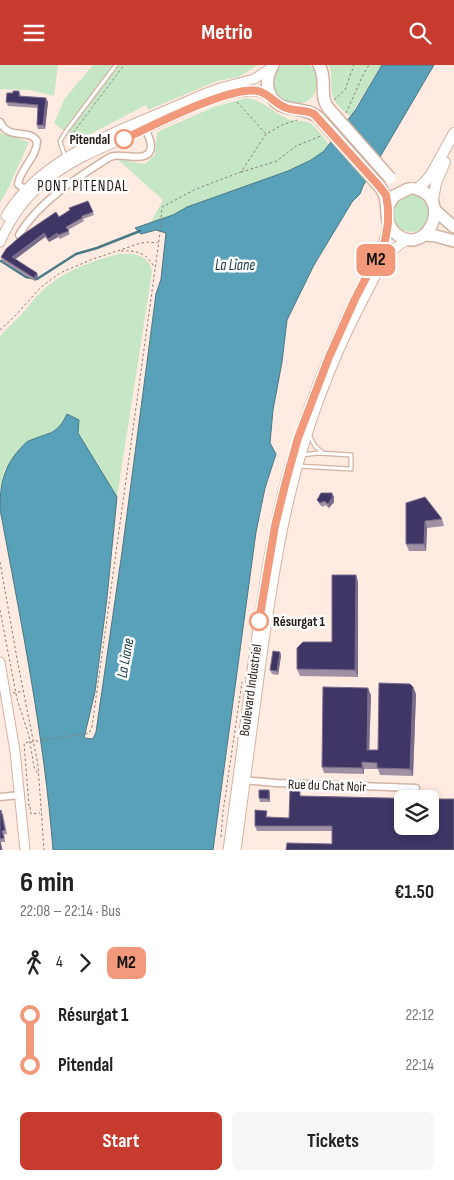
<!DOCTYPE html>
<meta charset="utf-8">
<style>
:root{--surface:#fff;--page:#f6f6f6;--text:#222;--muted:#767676;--accent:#c83b2f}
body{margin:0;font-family:"Sofia Sans Condensed",sans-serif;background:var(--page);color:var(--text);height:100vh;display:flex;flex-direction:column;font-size:19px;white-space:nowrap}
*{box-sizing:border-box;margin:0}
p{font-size:16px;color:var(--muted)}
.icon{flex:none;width:28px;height:28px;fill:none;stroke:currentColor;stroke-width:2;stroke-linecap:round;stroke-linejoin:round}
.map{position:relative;height:785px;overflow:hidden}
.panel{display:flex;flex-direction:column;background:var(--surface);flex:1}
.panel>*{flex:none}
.badge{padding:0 10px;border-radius:8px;font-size:18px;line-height:32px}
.tools{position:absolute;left:394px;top:725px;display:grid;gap:10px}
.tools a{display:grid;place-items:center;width:45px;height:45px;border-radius:8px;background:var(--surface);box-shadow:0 2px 8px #0003;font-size:25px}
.map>.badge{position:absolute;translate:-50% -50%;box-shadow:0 0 0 2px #fff}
.legs{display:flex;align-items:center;gap:8px;height:55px;padding:0 20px;font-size:16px}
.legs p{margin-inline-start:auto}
.overview{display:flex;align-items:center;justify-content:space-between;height:85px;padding:0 20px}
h1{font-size:28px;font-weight:700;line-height:38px}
.cta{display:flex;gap:10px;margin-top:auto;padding:10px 20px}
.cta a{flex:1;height:58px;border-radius:8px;background:var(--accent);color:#fff;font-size:20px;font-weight:700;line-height:58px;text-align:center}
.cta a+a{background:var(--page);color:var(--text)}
ul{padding:0 20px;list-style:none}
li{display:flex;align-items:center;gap:18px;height:50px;font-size:19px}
li i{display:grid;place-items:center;width:8px;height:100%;margin:0 6px;background:currentColor}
li i::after{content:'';width:12px;height:12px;margin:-6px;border:4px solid;border-radius:50%;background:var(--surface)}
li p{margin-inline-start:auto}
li:first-child i{background:linear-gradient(#0000 50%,currentColor 0)}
li:last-child i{background:linear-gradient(currentColor 50%,#0000 0)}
header{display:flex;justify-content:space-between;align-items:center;height:65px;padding:0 20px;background:var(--accent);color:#fff;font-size:22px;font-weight:700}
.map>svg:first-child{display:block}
.green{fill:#c5e7c5}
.water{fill:#58a1b8;stroke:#497987}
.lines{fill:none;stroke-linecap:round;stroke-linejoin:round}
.stream{stroke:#497987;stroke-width:2.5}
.lane-casing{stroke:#d2b3a2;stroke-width:5.5}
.street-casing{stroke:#d2b3a2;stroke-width:9}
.secondary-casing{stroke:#d2b3a2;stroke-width:11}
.primary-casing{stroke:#d2b3a2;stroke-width:12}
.highway-casing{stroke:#d2b3a2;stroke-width:14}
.path{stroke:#8b7c74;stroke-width:1;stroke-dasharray:2.5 2.5;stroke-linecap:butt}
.lane{stroke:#fff;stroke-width:3}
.street{stroke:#fff;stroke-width:6}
.secondary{stroke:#fff;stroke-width:9}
.primary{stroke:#fff;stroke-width:10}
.highway{stroke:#fff;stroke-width:11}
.highway-bridge-casing{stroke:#d2b3a2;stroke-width:14;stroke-linecap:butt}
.highway-bridge{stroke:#fff;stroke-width:11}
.wall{fill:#a090a4}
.shaded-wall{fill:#796c8b}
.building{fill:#403666;stroke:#796c8b}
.line-1-casing{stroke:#fff;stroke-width:11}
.line-1{stroke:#f3997b;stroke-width:8}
.stop-1-dot{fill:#fff;stroke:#f3997b;stroke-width:2.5}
.labels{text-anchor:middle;stroke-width:5;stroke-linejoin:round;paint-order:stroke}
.stop-label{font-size:14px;font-weight:bold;fill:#261b15;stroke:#fdfdfd;text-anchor:end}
.street-label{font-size:14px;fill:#261b15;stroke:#fdfdfd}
.neighbourhood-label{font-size:15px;letter-spacing:1px;fill:#261b15;stroke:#fdfdfd}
.water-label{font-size:15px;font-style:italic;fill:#12353f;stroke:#fdfdfd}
</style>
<header><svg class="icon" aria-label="menu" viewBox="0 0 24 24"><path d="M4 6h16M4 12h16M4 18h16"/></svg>Metrio<svg class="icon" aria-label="search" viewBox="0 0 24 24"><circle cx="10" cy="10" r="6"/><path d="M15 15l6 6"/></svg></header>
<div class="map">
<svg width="454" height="785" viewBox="0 0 454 785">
<rect width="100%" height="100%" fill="#ffebe1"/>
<g class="green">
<polygon points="0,0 58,0 54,31 29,25 0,24"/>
<polygon points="93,0 258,0 239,12 217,16 148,45 146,40 77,76 54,58 65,33"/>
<path d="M281,0h29c6,6 9,14 7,22 -8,35 -64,9 -36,-22z"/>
<path d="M329,0h53l-32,51c-7,-6 -16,-12 -18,-22 -2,-11 1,-17 -3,-29z"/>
<path d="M246,33c20,3 25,14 42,21 7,2 18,1 23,5 7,5 13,14 18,21 -19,25 -109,50 -142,62l-14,8 -22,7 12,-22 -46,-41 28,5 10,-9 2,-23 57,-25z"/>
<polygon points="0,68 29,77 8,124 0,138"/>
<circle cx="411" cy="148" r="19"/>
<path d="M119,189c15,-1 31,1 33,18l-35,225 -39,-64 -17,-6 -19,10 -13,3 -25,31 -4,19v-154c7,-8 15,-15 22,-22 6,-7 11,-15 18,-21 21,-21 51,-32 79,-39z"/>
</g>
<path class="water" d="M382,0h52l-71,121 -3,8 -8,8 -38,63 -27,55 -5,42 -9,48 -3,33 6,11 -11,34 -9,44 -43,318h-160c-9,-115 -32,-228 -53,-341 0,-23 3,-41 19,-59 3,-3 7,-9 12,-10 19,-8 26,-5 36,-26l12,6 -1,13 39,64 -10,101 -12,94 -11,46 9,1 3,-7 26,-180 34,-258 5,-15 5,-46 -10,-3 -15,4 -6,-6 38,-13 14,-8 101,-36 23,-11 13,-9 32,-42z"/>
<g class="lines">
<polyline class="stream" points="1,196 26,212 37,214 76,189 97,183 140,166"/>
<g class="lane-casing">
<g id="lane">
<polyline points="65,92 60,76 67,65 116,0"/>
<polyline points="309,370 315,381 323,388"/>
<polyline points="298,401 351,404 351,390 318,388 302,390"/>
</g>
</g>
<g class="street-casing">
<g id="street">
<path d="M0,57c9,19 29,6 37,19 0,16 -17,28 -19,43l7,6"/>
<path d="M19,170c19,-33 59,-58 91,-78 12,-6 40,9 41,-11 0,-7 -5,-13 -5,-19"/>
<polyline points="242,715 276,718 416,723"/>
<polyline points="0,732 20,730"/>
</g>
</g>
<g class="secondary-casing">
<g id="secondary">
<path d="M6,151c37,-64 128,-90 193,-120l21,-8 34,-9 17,-11"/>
<path d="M0,177c11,-25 26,-46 48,-63 28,-23 64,-35 97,-50 33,-14 67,-35 103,-38 9,-1 17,3 25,7"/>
<polyline points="0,597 15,686 25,785"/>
<path d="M228,785c9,-62 17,-125 25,-187 10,-70 19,-140 40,-207 15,-50 34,-97 56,-144 14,-30 35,-57 39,-89"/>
<path d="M236,785c8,-62 17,-125 25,-188 7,-50 14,-100 25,-149 16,-73 42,-146 77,-213 12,-22 22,-51 47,-61"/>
</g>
</g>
<g class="primary-casing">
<g id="primary">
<polyline points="411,123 417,124 425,117 432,108 454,68"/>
<polyline points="433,135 436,118 445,97"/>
</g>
</g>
<g class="highway-casing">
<g id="highway">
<path d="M273,0c-4,7 -7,14 -5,23 7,29 35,15 51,30"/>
<path d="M319,0c9,15 -1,31 10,44"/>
<path d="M380,122c12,14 1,33 15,46 31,27 59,-33 22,-44"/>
<polyline points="387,143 394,131 408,124"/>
<polyline points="437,147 454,162"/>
<polyline points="426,170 436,171 454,176"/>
</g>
</g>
<g class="path">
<polyline points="334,35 345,25 354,0"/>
<polyline points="237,37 266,69"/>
<polyline points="346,48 363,10 369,0"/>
<polyline points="73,81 70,72 124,0"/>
<polyline points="241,107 277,96 296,81 321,71"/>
<path d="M121,186c15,-1 26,2 33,16"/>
<polyline points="0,265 16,250 40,223 60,208 93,194 138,179 146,177 158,178"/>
<polyline points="0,497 18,599 38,700 44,785"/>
<polyline points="0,545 17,634 29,671 34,702 38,709"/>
<polyline points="13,628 24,626"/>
<polyline points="29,741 24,678 89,668 92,662 160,168 162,142 196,124 241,107 266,69 282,60 297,55"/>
<polyline points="30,742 31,749 40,748"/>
<polyline points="221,772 223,747 242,617"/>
</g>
<use href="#lane" class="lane"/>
<use href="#street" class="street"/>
<use href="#secondary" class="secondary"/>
<use href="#primary" class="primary"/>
<use href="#highway" class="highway"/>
<g class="highway-bridge-casing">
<g id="highway-bridge">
<polyline points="329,44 390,113"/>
<polyline points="319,53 380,122"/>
</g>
</g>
<use href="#highway-bridge" class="highway-bridge"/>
</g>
<g class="wall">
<polygon points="19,26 21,31 48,37 45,64 38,64 37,60 38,43 8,41 6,37 13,28"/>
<polygon points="88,136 94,150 83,154 84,156 68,165 70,169 60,174 58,172 49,177 45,172 15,194 37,208 38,211 35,216 2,196 1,192 59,152"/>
<polygon points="332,428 334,432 334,437 329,443 325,440 323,442 320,440 317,435"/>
<polygon points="406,438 442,454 444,461 427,463 426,486 409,486 406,479"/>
<polygon points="356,510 358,517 358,612 300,611 297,604 332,577"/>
<polygon points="280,587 281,591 278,610 272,609 270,605"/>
<polygon points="413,622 416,629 413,711 380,710 378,704 364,704 364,709 324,708 322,702 371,630 369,685 378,685"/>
<polygon points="270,729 270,737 260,737 259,733"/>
<polygon points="302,730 302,731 430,734 332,779 332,766 257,766 255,761 269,751 269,752 289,753"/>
<polygon points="0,746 3,749 7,769 4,769 5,777 1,777 0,785"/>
</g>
<g class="shaded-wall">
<polygon points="46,33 48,37 45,64 43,60"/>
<polygon points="44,168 45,172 13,196 12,192"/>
<polygon points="57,168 58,172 49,177 48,174"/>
<polygon points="37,208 38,211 35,216 34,213"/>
<polygon points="332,428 334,432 334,437 329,443 328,439"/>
<polygon points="425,456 427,463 426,486 424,479"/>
<polygon points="356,510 358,517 358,612 355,605"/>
<polygon points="280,587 281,591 278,610 277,606"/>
<polygon points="413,622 416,629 413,711 410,704"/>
<polygon points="368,623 371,630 369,692 367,685"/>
<polygon points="362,697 364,704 364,709 362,703"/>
<polygon points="269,725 270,729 270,737 269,734"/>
</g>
<g class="building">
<polygon points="13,26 19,26 19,31 46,33 43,60 37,60 38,40 6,37 7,28 13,28"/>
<polygon points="88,136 93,147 82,151 82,153 66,162 69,166 58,170 57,168 48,174 44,168 12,192 37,208 34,213 1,192 6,184 22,170 56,147 59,152 70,145 69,143"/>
<polygon points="321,428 332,428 332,433 328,439 324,436 321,438 319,437 317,435"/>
<polygon points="425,432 442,454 425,456 424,479 406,479 406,438"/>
<polygon points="332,510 356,510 355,605 297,604 297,583 303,577 332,577"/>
<polygon points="273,586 280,587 277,606 270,605"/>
<polygon points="379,618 410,619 413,622 410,704 377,703 377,698 362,697 362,703 322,702 323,622 368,623 367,685 378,685"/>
<polygon points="290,724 300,724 300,731 430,734 402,734 402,761 430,761 430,734 454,734 454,785 286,785 287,778 332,779 332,761 255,761 255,745 267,746 266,752 289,753"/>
<polygon points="259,725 269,725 269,734 259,733"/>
<polygon points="1,745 5,765 2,766 4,773 0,774 0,746"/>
<polygon points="0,776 2,785 0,785"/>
</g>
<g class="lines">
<g class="line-1-casing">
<path id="line-1" d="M124,74c28,-13 107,-54 134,-48 11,3 17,12 26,16 10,5 21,2 30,7l66,73 6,8 2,13v15l-3,18 -30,58 -26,58 -31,81 -12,43 -11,45 -16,95"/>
</g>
<use href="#line-1" class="line-1"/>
</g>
<g class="stop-1-dot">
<circle cx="124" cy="74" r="9"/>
<circle cx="259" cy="556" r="9"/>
</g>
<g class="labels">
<g class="stop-label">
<text x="110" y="79">Pitendal</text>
<text x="273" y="561" text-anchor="start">Résurgat 1</text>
</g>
<g class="street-label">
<text transform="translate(250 625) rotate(-82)" y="5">Boulevard Industriel</text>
<text transform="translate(327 720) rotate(2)" y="5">Rue du Chat Noir</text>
</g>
<g class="neighbourhood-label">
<text x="83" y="126">PONT PITENDAL</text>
</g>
<g class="water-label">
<text x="235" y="205">La Liane</text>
<text transform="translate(125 593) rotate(-80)" y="5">La Liane</text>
</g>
</g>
</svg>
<div class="tools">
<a><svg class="icon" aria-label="layers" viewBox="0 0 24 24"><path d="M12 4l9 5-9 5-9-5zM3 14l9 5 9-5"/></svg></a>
</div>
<b class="badge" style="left:376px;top:195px;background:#f3997b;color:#111">M2</b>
</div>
<section class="panel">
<div class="overview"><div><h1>6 min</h1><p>22:08 – 22:14 · Bus</p></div><b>€1.50</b></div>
<div class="legs"><svg class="icon" aria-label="walk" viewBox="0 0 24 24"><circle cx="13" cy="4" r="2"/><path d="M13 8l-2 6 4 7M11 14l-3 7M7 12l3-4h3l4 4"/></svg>4<svg class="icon" aria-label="forward" viewBox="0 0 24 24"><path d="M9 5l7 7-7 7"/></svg><b class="badge" style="background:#f3997b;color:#111">M2</b></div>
<ul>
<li><i style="color:#f3997b"></i><b>Résurgat 1</b><p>22:12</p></li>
<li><i style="color:#f3997b"></i><b>Pitendal</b><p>22:14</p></li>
</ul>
<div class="cta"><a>Start</a><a>Tickets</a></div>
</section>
